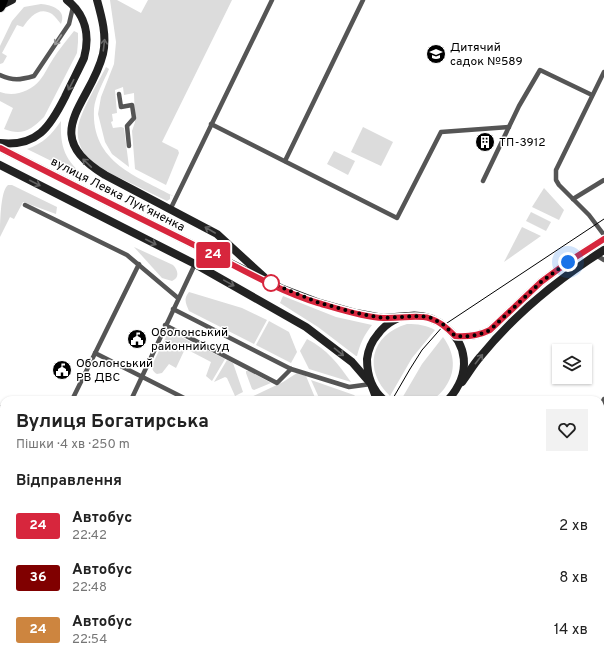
<!DOCTYPE html>
<html lang="uk">
<meta charset="utf-8">
<style>
:root{--surface:#fff;--page:#f2f2f2;--text:#222;--muted:#767676}
body{margin:0;font-family:Overpass,sans-serif;background:var(--page);color:var(--text);height:100vh;display:flex;flex-direction:column;font-size:15px;white-space:nowrap}
*{box-sizing:border-box;margin:0}
p{font-size:13px;color:var(--muted)}
.icon{flex:none;width:22px;height:22px;fill:none;stroke:currentColor;stroke-width:2;stroke-linecap:round;stroke-linejoin:round}
.map{position:relative;flex:1;overflow:hidden}
.details{position:absolute;left:0px;top:396px;width:604px;height:268px;display:flex;flex-direction:column;background:var(--surface);border-radius:12px 12px 0 0;box-shadow:0 1px 3px #0004}
.details>*{flex:none}
.badge{padding:0 8px;border-radius:3px;font-size:14px;line-height:26px}
.fabs{position:absolute;left:552px;top:344px;display:grid;gap:8px}
.fabs a{display:grid;place-items:center;width:40px;height:40px;border-radius:0px;background:var(--surface);box-shadow:0 1px 3px #0004;font-size:20px}
.you{position:absolute;width:20px;height:20px;margin:-10px;border:3px solid #fff;border-radius:50%;background:#1a73e8;box-shadow:0 0 0 6px #1a73e833}
.map>.badge{position:absolute;translate:-50% -50%;box-shadow:0 0 0 2px #fff}
h2{padding:0 16px;font-size:15px;line-height:36px}
.round{display:grid;place-items:center;flex:none;width:42px;height:42px;border-radius:0px;background:var(--page)}
.overview{display:flex;align-items:center;justify-content:space-between;height:68px;padding:0 16px}
h1{font-size:19px;font-weight:700;line-height:30px}
ul{padding:0;list-style:none}
li{display:flex;align-items:center;gap:12px;height:52px;padding:0 16px}
li div{flex:1}
li b{display:block;font-size:15px}
li em{font-style:normal}
li .badge{min-width:44px;font-weight:700;text-align:center}
.map>svg:first-child{display:block}
.green{fill:#dcdcdc}
.water{fill:#a3a3a3}
.lines{fill:none;stroke-linecap:round;stroke-linejoin:round}
.primary-casing{stroke:#dbdbdb;stroke-width:12}
.lane{stroke:#555;stroke-width:4.5}
.secondary{stroke:#222;stroke-width:8}
.primary{stroke:#000;stroke-width:10}
.tram{stroke:#000;stroke-width:1}
.oneway{stroke:#999}
.oneway2{stroke:#646464}
.line-casing{stroke:#fff;stroke-width:9}
.line{stroke:#d7263d;stroke-width:6}
.walk{stroke:#000;stroke-width:4;stroke-dasharray:0 7.2}
.stop-dot{fill:#fff;stroke:#d7263d;stroke-width:2}
.labels{text-anchor:middle;stroke-width:3;stroke-linejoin:round;paint-order:stroke}
.poi-label{font-size:12px;fill:#000;stroke:#fff;text-anchor:start}
.street-label{font-size:12px;fill:#000;stroke:#fff}
</style>
<div class="map">
<svg width="604" height="664" viewBox="0 0 604 664">
<rect width="100%" height="100%" fill="#fff"/>
<g class="green">
<polygon points="110,0 117,0 141,13 148,0 232,0 162,142 178,150 179,153 166,185 135,169 132,131 135,122 134,93 124,95 123,87 115,90 117,113 112,114 113,121 111,122 113,128 121,127 124,128 129,167 112,154 105,142 98,114 101,97 114,64 116,42"/>
<path d="M41,4c11,1 26,6 20,20 -3,-3 -5,-7 -9,-10 -13,-8 -22,3 -29,13l-6,-2 -15,28 5,3 -4,7 -3,1v-18l12,-25 12,-14z"/>
<path d="M74,31l4,2v9l-1,11 -33,64c-13,13 -22,19 -40,12l9,-21 -13,-7v-9c14,5 30,0 40,-12 5,-6 8,-14 13,-21 6,-10 14,-19 21,-28z"/>
<path d="M106,67l3,2c-5,12 -14,27 -15,40 -3,54 43,67 81,88l-5,-2v4l-3,2c-16,-8 -31,-15 -47,-23 -9,-4 -19,-8 -27,-15 -10,-8 -17,-22 -15,-35 2,-16 20,-45 28,-61z"/>
<path d="M61,121c-1,27 4,39 25,57l-59,-29c17,-6 24,-14 34,-28z"/>
<polygon points="363,127 393,142 381,166 351,152"/>
<polygon points="334,151 355,161 348,175 327,164"/>
<path d="M8,185h4l45,22 -1,7 -33,-12 -9,17 -4,-2 -10,20c0,-11 0,-46 8,-52z"/>
<polygon points="544,188 564,210 559,220 532,207"/>
<polygon points="531,212 551,222 546,231 526,221"/>
<polygon points="522,227 541,236 504,262"/>
<path d="M134,247l39,18c5,5 7,13 -1,16l-10,-3z"/>
<path d="M189,292l53,16 25,12 -13,24 -65,-33c-3,-7 -6,-12 0,-19z"/>
<path d="M283,296l53,21 36,8c-8,10 -12,19 -15,31h-1l-38,-29 -38,-24z"/>
<polygon points="269,321 289,332 297,352 291,363 256,345"/>
<path d="M407,324c11,0 19,1 28,6l-23,28 -22,38c-27,-26 -20,-61 17,-72z"/>
<path d="M168,333l7,1 50,25 -13,22 -6,-5 5,-14 -23,-12 -4,1 -8,17 -7,-4 -7,9 -5,1c-4,-2 -5,-5 -5,-9z"/>
<path d="M443,337c12,16 14,35 1,52 -3,4 -9,10 -15,11 -9,1 -19,0 -28,0l21,-36z"/>
<path d="M307,339c20,10 31,25 44,43l-42,-13 -9,-18z"/>
<polygon points="227,360 233,363 243,392 235,396 227,378 225,377 214,382"/>
<polygon points="246,371 249,371 271,383 254,390 252,389 246,373"/>
<polygon points="297,373 306,376 316,400 245,400 283,382"/>
<polygon points="311,380 354,395 359,400 320,400"/>
<polygon points="0,542 4,545 4,596 0,594"/>
</g>
<polygon class="water" points="0,594 4,596 4,660 53,660 50,664 0,664"/>
<g class="lines">
<g class="primary-casing">
<polyline id="primary" points="0,7 3,0"/>
</g>
<g class="lane">
<polyline points="604,72 556,170 556,180 559,185 589,215 604,235"/>
<path d="M0,75c13,6 20,5 34,1l35,-52 4,-17"/>
<polyline points="119,94 121,107 132,105 134,118 127,126 129,146"/>
<polyline points="211,124 397,218 441,132 509,127"/>
<polyline points="285,161 363,0"/>
<polyline points="483,181 519,106 540,70 592,95"/>
<polyline points="573,199 604,180"/>
<polyline points="25,205 127,255 178,298"/>
<polyline points="170,210 272,0"/>
<polyline points="596,255 604,260"/>
<polyline points="173,309 291,369 349,387 371,384"/>
<polyline points="165,325 277,383 291,369"/>
<polyline points="95,353 188,400"/>
<polyline points="72,400 139,264"/>
<polyline points="131,400 195,264"/>
<polyline points="600,407 604,399"/>
<polyline points="0,408 4,406"/>
<polyline points="600,643 604,645"/>
<polyline points="493,660 501,664"/>
<polyline points="331,664 331,660"/>
<polyline points="405,664 405,660"/>
</g>
<g class="secondary">
<path d="M97,0c5,18 10,36 6,54 -12,50 -66,80 2,121l112,59 47,43"/>
<polyline points="0,6 12,0"/>
<path d="M0,143c37,4 50,-16 65,-46 6,-13 13,-26 19,-39 6,-22 2,-43 -17,-58"/>
<polyline points="0,148 109,203 283,289 317,302 356,313 383,318 407,316"/>
<polyline points="0,165 195,264 306,327 352,362 371,384 377,400"/>
<path d="M455,336c13,1 23,0 35,-6l51,-48 27,-20 36,-23"/>
<path d="M462,382c6,-8 11,-17 18,-25 34,-42 78,-78 124,-107"/>
<path d="M384,400c-13,-11 -17,-25 -17,-41 1,-9 5,-18 11,-25 37,-49 121,9 70,66"/>
<polyline points="370,664 371,660"/>
<polyline points="384,664 384,660"/>
</g>
<use href="#primary" class="primary"/>
<g class="tram">
<polyline points="392,400 410,369 422,350 444,325 604,219"/>
<polyline points="351,664 352,660"/>
</g>
</g>
<defs><path id="oneway-shaft" d="M-6 0H5M1.5-3L5.5 0L1.5 3" fill="none" stroke-width="1.6" stroke-linecap="round" stroke-linejoin="round"/></defs>
<use class="oneway" href="#oneway-shaft" transform="translate(58 40) rotate(124)"/>
<g class="oneway2">
<use href="#oneway-shaft" transform="translate(104 45) rotate(-83)"/>
<use href="#oneway-shaft" transform="translate(71 85) rotate(117)"/>
<use href="#oneway-shaft" transform="translate(87 163) rotate(-136)"/>
<use href="#oneway-shaft" transform="translate(35 183) rotate(27)"/>
<use href="#oneway-shaft" transform="translate(210 230) rotate(-150)"/>
<use href="#oneway-shaft" transform="translate(151 242) rotate(27)"/>
<use href="#oneway-shaft" transform="translate(229 283) rotate(29)"/>
<use href="#oneway-shaft" transform="translate(339 352) rotate(39)"/>
<use href="#oneway-shaft" transform="translate(479 359) rotate(-52)"/>
</g>
<g class="lines">
<g class="line-casing">
<path id="line" d="M0,148c68,35 137,69 206,103 35,18 75,41 112,52 21,6 44,14 65,15 33,1 46,-10 72,18 13,1 23,0 35,-6l51,-48 27,-20 36,-23"/>
</g>
<use href="#line" class="line"/>
<path class="walk" d="M271,283l46,19 39,11 27,5 37,-2 12,2 12,7 11,11c13,1 23,0 35,-6l51,-48 27,-20"/>
</g>
<defs>
<g id="school-disc" transform="scale(1)"><circle r="9.5" fill="#000" stroke="#fff"/><path d="M0-5L7-2L0 1L-7-2ZM-4 1L0 2.5L4 1V4Q0 6-4 4Z" fill="#fff"/></g>
<g id="building-disc" transform="scale(1)"><circle r="9.5" fill="#000" stroke="#fff"/><path d="M-4-6H4V6H1V3H-1V6H-4ZM-2.5-4.3h1.7v1.8h-1.7ZM.8-4.3h1.7v1.8H.8ZM-2.5-1h1.7V.8h-1.7ZM.8-1h1.7V.8H.8Z" fill="#fff"/></g>
<g id="civic-disc" transform="scale(1)"><circle r="9.5" fill="#000" stroke="#fff"/><path d="M-.6-6.5H3V-4.5H.6V-3L4-1V1h2V6H-6V1h2V-1L-.6-3ZM-1.2 2.5V6h2.4V2.5Z" fill="#fff"/></g>
</defs>
<g fill-rule="evenodd">
<use href="#school-disc" x="436" y="54"/>
<use href="#building-disc" x="485" y="142"/>
<use href="#civic-disc" x="137" y="339"/>
<use href="#civic-disc" x="62" y="370"/>
</g>
<circle class="stop-dot" cx="271" cy="283" r="8"/>
<g class="labels">
<g class="poi-label">
<text x="450" y="51">Дитячий<tspan x="450" dy="14">садок №589</tspan></text>
<text x="499" y="146">ТП-3912</text>
<text x="151" y="336">Оболонський<tspan x="151" dy="14">районний суд</tspan></text>
<text x="76" y="367">Оболонський<tspan x="76" dy="14">РВ ДВС</tspan></text>
</g>
<g class="street-label">
<text transform="translate(118 194) rotate(27)" y="4">вулиця Левка Лукʼяненка</text>
</g>
</g>
</svg>
<div class="fabs">
<a><svg class="icon" aria-label="layers" viewBox="0 0 24 24"><path d="M12 4l9 5-9 5-9-5zM3 14l9 5 9-5"/></svg></a>
</div>
<div class="you" style="left:568px;top:262px"></div>
<b class="badge" style="left:213px;top:255px;background:#d7263d;color:#fff">24</b>
<section class="details">
<div class="overview"><div><h1>Вулиця Богатирська</h1><p>Пішки · 4 хв · 250 m</p></div><a class="round"><svg class="icon" aria-label="heart" viewBox="0 0 24 24"><path d="M12 20l-8-8c-3-5 5-10 8-4 3-6 11-1 8 4z"/></svg></a></div>
<h2>Відправлення</h2>
<ul>
<li><span class="badge" style="background:#d7263d;color:#fff">24</span><div><b>Автобус</b><p>22:42</p></div><em>2 хв</em></li>
<li><span class="badge" style="background:#800000;color:#fff">36</span><div><b>Автобус</b><p>22:48</p></div><em>8 хв</em></li>
<li><span class="badge" style="background:#cd853f;color:#fff">24</span><div><b>Автобус</b><p>22:54</p></div><em>14 хв</em></li>
</ul>
</section>
</div>
